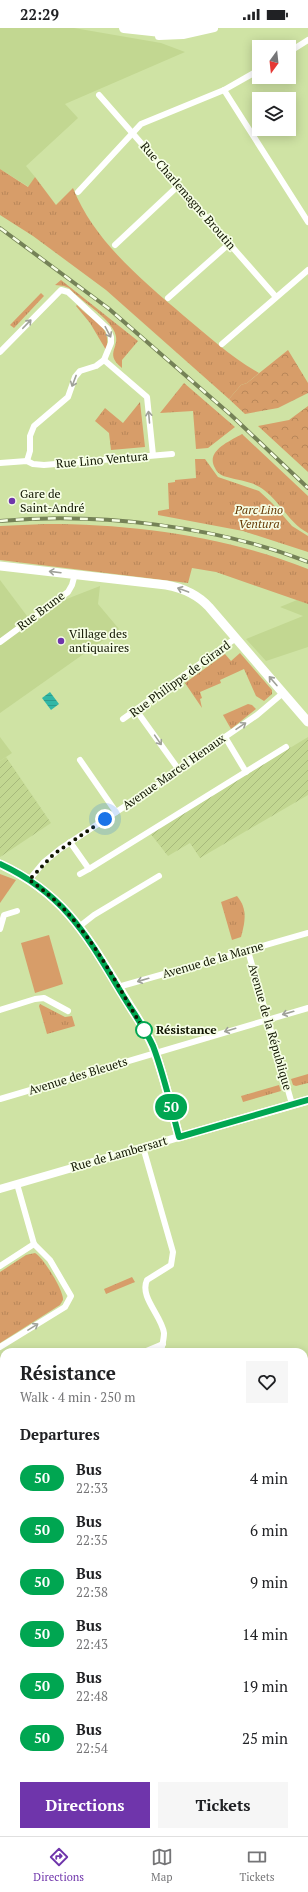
<!DOCTYPE html>
<meta charset="utf-8">
<style>
:root{--surface:#fff;--page:#f6f6f6;--text:#202124;--muted:#757577;--line:#e0e0e0;--accent:#6f35ab}
body{margin:0;font-family:"PT Serif",serif;background:var(--page);color:var(--text);height:100vh;display:flex;flex-direction:column;font-size:15px;white-space:nowrap}
*{box-sizing:border-box;margin:0}
p{font-size:13px;color:var(--muted)}
.icon{flex:none;width:22px;height:22px;fill:none;stroke:currentColor;stroke-width:2;stroke-linecap:round;stroke-linejoin:round}
.map{position:relative;flex:1;overflow:hidden}
.drawer{position:absolute;left:0px;top:1320px;width:308px;height:488px;display:flex;flex-direction:column;background:var(--surface);border-radius:12px 12px 0 0;box-shadow:0 2px 10px #0003}
.drawer>*{flex:none}
.badge{padding:0 8px;border-radius:13px;font-size:14px;line-height:26px}
.needle{width:26px;rotate:195deg}
.tools{position:absolute;left:252px;top:12px;display:grid;gap:8px}
.tools a{display:grid;place-items:center;width:44px;height:44px;border-radius:0px;background:var(--surface);box-shadow:0 2px 10px #0003;font-size:20px}
.you{position:absolute;width:20px;height:20px;margin:-10px;border:3px solid #fff;border-radius:50%;background:#1a73e8;box-shadow:0 0 0 6px #1a73e833}
.map>.badge{position:absolute;translate:-50% -50%;box-shadow:0 0 0 2px #fff}
h2{padding:0 20px;font-size:15px;line-height:36px}
.round{display:grid;place-items:center;flex:none;width:42px;height:42px;border-radius:0px;background:var(--page)}
.summary{display:flex;align-items:center;justify-content:space-between;height:68px;padding:0 20px}
h1{font-size:19px;font-weight:600;line-height:30px}
.primary-button{display:flex;gap:8px;margin-top:auto;padding:8px 20px}
.primary-button a{flex:1;height:46px;border-radius:0px;background:var(--accent);color:#fff;font-size:16px;font-weight:600;line-height:46px;text-align:center}
.primary-button a+a{background:var(--page);color:var(--text)}
ul{padding:0;list-style:none}
li{display:flex;align-items:center;gap:12px;height:52px;padding:0 20px}
li div{flex:1}
li b{display:block;font-size:15px}
li em{font-style:normal}
li .badge{min-width:44px;font-weight:700;text-align:center}
.status{display:flex;justify-content:space-between;align-items:center;height:28px;padding:0 20px;background:var(--surface);direction:ltr}
.status svg{height:11px;fill:currentColor}
.menu{display:flex;justify-content:space-around;align-items:center;height:56px;border-top:1px solid var(--line);background:var(--surface);font-size:11px;color:var(--muted)}
.menu a{display:grid;justify-items:center;gap:2px}
.menu .on{color:var(--accent)}
.map>svg:first-child{display:block}
.built{fill:#c2d791}
.industrial{fill:url(#industrial-furrows)}
.grass{fill:url(#grass-tufts)}
.forest{fill:url(#forest-crowns)}
.garden{fill:#d79d69}
.water{fill:url(#water-rules)}
.lines{fill:none;stroke-linecap:round;stroke-linejoin:round}
.minor{stroke:#fff;stroke-width:6}
.tertiary{stroke:#fff;stroke-width:8}
.secondary{stroke:#fff;stroke-width:9}
.primary{stroke:#fff;stroke-width:10}
.rail-casing{stroke:#758257;stroke-width:4}
.rail{stroke:#f6fee5;stroke-width:2.5;stroke-dasharray:8;stroke-linecap:butt}
.oneway{stroke:#9fa199}
.line-casing{stroke:#fff;stroke-width:9}
.line{stroke:#00a651;stroke-width:6}
.walk{stroke:#101501;stroke-width:4;stroke-dasharray:0 7.2}
.poi-dot{fill:#6f35ab;stroke:#f6fee5;stroke-width:1.5}
.stop-dot{fill:#fff;stroke:#00a651;stroke-width:2}
.labels{text-anchor:middle;stroke-width:3.5;stroke-linejoin:round;paint-order:stroke}
.street-label{font-size:12px;fill:#101501;stroke:#f6fee5}
.poi-label{font-size:12px;fill:#101501;stroke:#f6fee5;text-anchor:start}
.park-label{font-size:12px;font-style:italic;fill:#673a05;stroke:#f6fee5}
.stop-label{font-size:12px;font-weight:bold;fill:#101501;stroke:#f6fee5;text-anchor:start}
</style>
<div class="status"><b>22:29</b><svg viewBox="0 0 49 12"><path d="M0 12V9h3v3zM5 12V6h3v6zM10 12V3h3v9zM15 12V0h3v12zM26 1h20v11H26zM47 4h2v5h-2z"/></svg></div>
<div class="map">
<svg width="308" height="1808" viewBox="0 0 308 1808">
<defs>
<pattern id="industrial-furrows" width="10" height="10" patternUnits="userSpaceOnUse"><rect width="10" height="10" fill="#c2d791"/><path d="M-1 1l2-2M0 10L10 0M9 11l2-2" fill="none" stroke="#a6b87b"/></pattern>
<pattern id="grass-tufts" width="24" height="20" patternUnits="userSpaceOnUse"><rect width="24" height="20" fill="#d79d69"/><path d="M3 7l-1-3M5 7V3M7 7l1-3M15 17l-1-3M17 17v-4M19 17l1-3" fill="none" stroke="#b88659"/></pattern>
<pattern id="forest-crowns" width="20" height="18" patternUnits="userSpaceOnUse"><rect width="20" height="18" fill="#d79d69"/><path d="M2 6a3 3 0 1 1 6 0M12 15a3 3 0 1 1 6 0" fill="none" stroke="#b88659"/></pattern>
<pattern id="water-rules" width="6" height="5" patternUnits="userSpaceOnUse"><rect width="6" height="5" fill="#30b7a6"/><path d="M0 2.5h6" fill="none" stroke="#2a9c8d"/></pattern>
</defs>
<rect width="100%" height="100%" fill="#cfe3a4"/>
<g class="built">
<polygon points="0,0 74,0 161,15 185,24 65,76 78,90 26,138 35,149 29,159 0,141"/>
<polygon points="0,552 33,596 64,572 100,558 98,576 119,601 0,685"/>
<polygon points="297,572 308,576 308,619 266,633 246,611 303,588 280,579"/>
<polygon points="0,709 12,725 0,733"/>
<polygon points="304,1481 308,1482 308,1630 304,1629"/>
</g>
<g class="industrial">
<polygon points="308,709 308,767 200,830 190,815 168,828 150,805"/>
<polygon points="6,729 51,795 0,829 0,733"/>
</g>
<g class="grass">
<path d="M0,141l28,18 7,-10 21,28 17,-17c21,53 68,91 111,128 24,20 47,41 75,57l-12,10 -6,2 -12,14 -123,-109 -73,-54 -33,-21z"/>
<path d="M61,252l77,61 -16,19v8c-20,-16 2,-21 -9,-39 -9,-15 -32,-28 -44,-41l-5,-2 -9,-1z"/>
<polygon points="41,265 44,268 14,300 10,297"/>
<path d="M77,277c14,16 36,20 29,45l-16,-27 -14,-17z"/>
<polygon points="184,355 235,399 208,420 196,421 193,383 160,385"/>
<polygon points="140,374 145,419 111,422 109,405 95,393 105,380 123,395"/>
<path d="M242,406l66,62v37c-19,-10 -27,-30 -44,-43 -11,-9 -24,-9 -37,-13 -5,-1 -10,-4 -12,-9 -10,-17 15,-27 27,-34z"/>
<polygon points="195,431 205,431 218,449 259,463 272,475 292,498 308,508 308,524 243,503 158,487 158,483 169,481 168,455 175,454 175,452 196,450"/>
<path d="M45,496c89,0 180,12 263,45v35l-92,-32 -24,-4 -4,15 -188,-23v-34z"/>
<polygon points="240,625 272,662 272,666 264,673 256,668 244,641 220,652 221,655 200,664 202,670 200,671 202,680 185,655 225,626 231,633"/>
<polygon points="248,676 252,677 256,681 231,701 223,687"/>
<path d="M237,868c11,13 8,26 4,41l-9,3 -11,-38z"/>
<polygon points="40,976 65,989 72,988 75,998 47,1006 39,978"/>
<polygon points="308,1046 308,1055 296,1058 293,1057 291,1051"/>
<polygon points="279,1057 281,1063 243,1074 241,1068"/>
<path d="M35,1225c8,4 29,38 28,47l-3,5 -60,38v-71l26,-17z"/>
<polygon points="132,1249 135,1254 106,1266 104,1261"/>
</g>
<g class="forest">
<polygon points="288,322 308,355 308,365 278,380 245,386 229,371 241,357 247,355"/>
<polygon points="308,378 308,444 258,398 289,392"/>
</g>
<g class="garden">
<polygon points="0,846 16,852 0,875"/>
<polygon points="49,907 63,956 35,965 21,915"/>
</g>
<polygon class="water" points="50,664 59,676 51,682 42,670"/>
<g class="lines">
<g class="minor">
<polyline points="289,24 308,12"/>
<polyline points="224,62 308,194"/>
<polyline points="99,67 276,269"/>
<polyline points="78,164 141,96 224,62 259,42"/>
<polyline points="115,217 179,157"/>
<polyline points="168,270 230,215"/>
<polyline points="222,316 308,242"/>
<polyline points="0,324 61,262 68,264 108,301 111,309 111,315 104,332 96,338 80,343 75,349 68,369 34,398 30,408 30,423 27,433"/>
<polyline points="104,332 147,369 153,427"/>
<polyline points="0,435 27,433 33,436 44,437 172,426"/>
<polyline points="0,614 68,564 72,557 75,546"/>
<polyline points="136,682 179,742"/>
<polyline points="123,691 236,610"/>
<polyline points="225,709 246,744"/>
<polyline points="80,732 116,784"/>
<polyline points="70,814 89,841 286,719"/>
<polyline points="80,846 89,841"/>
<polyline points="29,852 44,834 60,821 183,740 193,731 257,687 283,665"/>
<polyline points="80,898 94,887 159,848"/>
<polyline points="0,901 4,887 17,883"/>
<polyline points="248,923 292,1076"/>
<polyline points="118,959 308,905"/>
<polyline points="0,982 35,971 44,970 68,983"/>
<polyline points="0,1071 308,980"/>
<path d="M143,1119l30,105 -2,13 -24,15c-8,17 15,36 17,53 0,6 -2,13 -3,19"/>
<polyline points="0,1238 34,1216"/>
<polyline points="0,1319 65,1279 71,1268 50,1232 34,1216 17,1156"/>
<polyline points="144,1324 163,1316"/>
<polyline points="304,1381 308,1382"/>
<polyline points="0,1385 4,1384"/>
<polyline points="0,1421 4,1436"/>
<polyline points="304,1476 308,1477"/>
<polyline points="0,1534 4,1533"/>
<polyline points="0,1753 4,1749"/>
<polyline points="304,1755 308,1760"/>
<polyline points="0,1761 4,1766"/>
<polyline points="304,1775 308,1771"/>
<polyline points="304,1803 305,1808"/>
<polyline points="46,1804 48,1808"/>
<polyline points="214,1804 229,1808"/>
<polyline points="84,1808 85,1804"/>
<polyline points="142,1808 143,1804"/>
<polyline points="190,1808 191,1804"/>
<polyline points="240,1808 242,1804"/>
</g>
<g class="tertiary">
<polyline points="159,8 183,7 214,0"/>
<polyline points="0,1161 179,1109"/>
</g>
<g class="secondary">
<path d="M0,538l166,19c17,3 31,9 43,22l99,115"/>
<path d="M0,836c64,30 86,70 121,127 10,18 24,36 32,56 11,28 18,60 26,90l129,-37"/>
</g>
<polyline class="primary" points="124,0 161,4 193,0"/>
<g class="rail-casing">
<g id="rail">
<polyline points="0,200 108,280 231,387 308,460"/>
<path d="M0,493c97,-9 217,5 308,41"/>
</g>
</g>
<use href="#rail" class="rail"/>
</g>
<defs><path id="oneway-shaft" d="M-6 0H5M1.5-3L5.5 0L1.5 3" fill="none" stroke-width="1.6" stroke-linecap="round" stroke-linejoin="round"/></defs>
<g class="oneway">
<use href="#oneway-shaft" transform="translate(27 296) rotate(-46)"/>
<use href="#oneway-shaft" transform="translate(108 304) rotate(62)"/>
<use href="#oneway-shaft" transform="translate(74 353) rotate(111)"/>
<use href="#oneway-shaft" transform="translate(149 389) rotate(-95)"/>
<use href="#oneway-shaft" transform="translate(55 544) rotate(-173)"/>
<use href="#oneway-shaft" transform="translate(183 562) rotate(-160)"/>
<use href="#oneway-shaft" transform="translate(273 653) rotate(-131)"/>
<use href="#oneway-shaft" transform="translate(241 698) rotate(-34)"/>
<use href="#oneway-shaft" transform="translate(158 712) rotate(55)"/>
<use href="#oneway-shaft" transform="translate(143 952) rotate(164)"/>
<use href="#oneway-shaft" transform="translate(288 985) rotate(164)"/>
<use href="#oneway-shaft" transform="translate(230 1002) rotate(163)"/>
<use href="#oneway-shaft" transform="translate(33 1299) rotate(-32)"/>
</g>
<g class="lines">
<g class="line-casing">
<path id="line" d="M0,836c65,30 87,72 122,130 10,17 23,34 31,52 11,29 18,61 26,91l129,-37"/>
</g>
<use href="#line" class="line"/>
<path class="walk" d="M105,791l-51,35 -25,26c55,36 82,95 115,150"/>
</g>
<g class="poi-dot">
<circle cx="12" cy="473" r="4"/>
<circle cx="61" cy="613" r="4"/>
</g>
<circle class="stop-dot" cx="144" cy="1002" r="8"/>
<g class="labels">
<g class="street-label">
<text transform="translate(188 168) rotate(49)" y="4">Rue Charlemagne Broutin</text>
<text transform="translate(102 432) rotate(-5)" y="4">Rue Lino Ventura</text>
<text transform="translate(41 583) rotate(-37)" y="4">Rue Brune</text>
<text transform="translate(180 651) rotate(-36)" y="4">Rue Philippe de Girard</text>
<text transform="translate(174 744) rotate(-35)" y="4">Avenue Marcel Henaux</text>
<text transform="translate(213 932) rotate(-16)" y="4">Avenue de la Marne</text>
<text transform="translate(270 999) rotate(74)" y="4">Avenue de la République</text>
<text transform="translate(78 1048) rotate(-17)" y="4">Avenue des Bleuets</text>
<text transform="translate(119 1126) rotate(-16)" y="4">Rue de Lambersart</text>
</g>
<g class="poi-label">
<text x="20" y="470">Gare de<tspan x="20" dy="14">Saint-André</tspan></text>
<text x="69" y="610">Village des<tspan x="69" dy="14">antiquaires</tspan></text>
</g>
<g class="park-label">
<text x="259" y="486">Parc Lino<tspan x="259" dy="14">Ventura</tspan></text>
</g>
<g class="stop-label">
<text x="156" y="1006">Résistance</text>
</g>
</g>
</svg>
<div class="tools">
<a><svg class="needle" viewBox="-14 -14 28 28"><path d="M0-13l5 13h-10z" fill="#e53935"/><path d="M0 13l5-13h-10z" fill="#757577"/></svg></a>
<a><svg class="icon" aria-label="layers" viewBox="0 0 24 24"><path d="M12 4l9 5-9 5-9-5zM3 14l9 5 9-5"/></svg></a>
</div>
<div class="you" style="left:105px;top:791px"></div>
<b class="badge" style="left:171px;top:1079px;background:#00a651;color:#fff">50</b>
<section class="drawer">
<div class="summary"><div><h1>Résistance</h1><p>Walk · 4 min · 250 m</p></div><a class="round"><svg class="icon" aria-label="heart" viewBox="0 0 24 24"><path d="M12 20l-8-8c-3-5 5-10 8-4 3-6 11-1 8 4z"/></svg></a></div>
<h2>Departures</h2>
<ul>
<li><span class="badge" style="background:#00a651;color:#fff">50</span><div><b>Bus</b><p>22:33</p></div><em>4 min</em></li>
<li><span class="badge" style="background:#00a651;color:#fff">50</span><div><b>Bus</b><p>22:35</p></div><em>6 min</em></li>
<li><span class="badge" style="background:#00a651;color:#fff">50</span><div><b>Bus</b><p>22:38</p></div><em>9 min</em></li>
<li><span class="badge" style="background:#00a651;color:#fff">50</span><div><b>Bus</b><p>22:43</p></div><em>14 min</em></li>
<li><span class="badge" style="background:#00a651;color:#fff">50</span><div><b>Bus</b><p>22:48</p></div><em>19 min</em></li>
<li><span class="badge" style="background:#00a651;color:#fff">50</span><div><b>Bus</b><p>22:54</p></div><em>25 min</em></li>
</ul>
<div class="primary-button"><a>Directions</a><a>Tickets</a></div>
</section>
</div>
<nav class="menu">
<a class="on"><svg class="icon" aria-label="directions" viewBox="0 0 24 24"><path d="M12 3l9 9-9 9-9-9zM9 14v-3h6M13 9l2 2-2 2"/></svg>Directions</a>
<a><svg class="icon" aria-label="map" viewBox="0 0 24 24"><path d="M3 6l6-2 6 2 6-2v14l-6 2-6-2-6 2zM9 4v14M15 6v14"/></svg>Map</a>
<a><svg class="icon" aria-label="tickets" viewBox="0 0 24 24"><path d="M3 7h18v10H3zM15 7v10"/></svg>Tickets</a>
</nav>
